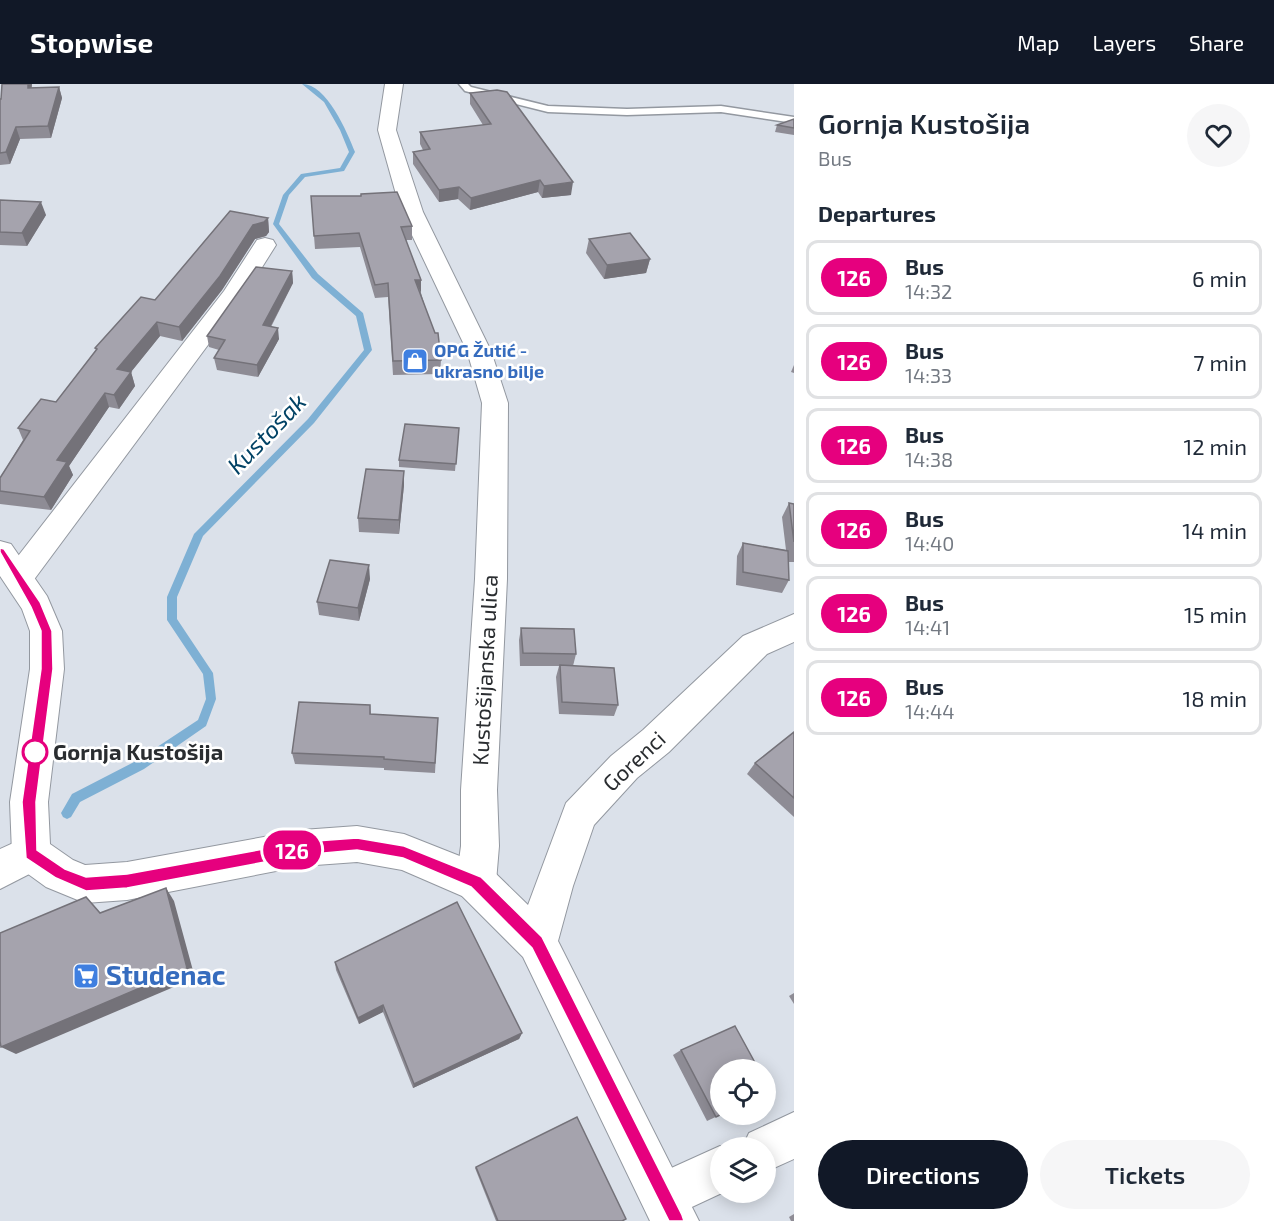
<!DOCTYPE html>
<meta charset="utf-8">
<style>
:root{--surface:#fff;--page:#f6f6f7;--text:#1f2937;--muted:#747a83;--line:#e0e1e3;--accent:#111827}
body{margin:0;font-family:"Exo 2",sans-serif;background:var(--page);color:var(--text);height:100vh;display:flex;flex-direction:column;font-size:22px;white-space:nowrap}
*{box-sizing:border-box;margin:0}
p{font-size:20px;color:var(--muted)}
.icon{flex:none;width:33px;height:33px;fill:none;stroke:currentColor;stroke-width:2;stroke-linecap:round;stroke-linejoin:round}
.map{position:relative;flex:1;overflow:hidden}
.sheet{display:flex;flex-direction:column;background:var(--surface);width:480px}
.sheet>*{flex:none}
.badge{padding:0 12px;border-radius:20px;font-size:21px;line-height:39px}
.tools{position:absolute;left:710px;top:975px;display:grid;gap:12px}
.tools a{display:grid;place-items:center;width:66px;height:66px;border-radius:50%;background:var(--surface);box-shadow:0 3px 15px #0003;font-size:30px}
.map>.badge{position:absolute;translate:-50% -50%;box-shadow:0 0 0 3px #fff}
h2{padding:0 24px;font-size:22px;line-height:54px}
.round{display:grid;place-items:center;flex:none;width:63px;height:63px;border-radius:32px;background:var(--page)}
.overview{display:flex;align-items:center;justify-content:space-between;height:102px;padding:0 24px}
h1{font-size:28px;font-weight:600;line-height:45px}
.button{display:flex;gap:12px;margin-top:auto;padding:12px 24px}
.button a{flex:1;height:69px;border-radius:36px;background:var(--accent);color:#fff;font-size:24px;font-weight:600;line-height:69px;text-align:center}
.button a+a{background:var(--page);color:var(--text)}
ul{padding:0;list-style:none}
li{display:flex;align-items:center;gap:18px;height:75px;margin:0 12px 9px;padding:0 12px;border:3px solid var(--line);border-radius:12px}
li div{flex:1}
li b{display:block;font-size:22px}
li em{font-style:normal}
li .badge{min-width:66px;font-weight:700;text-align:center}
header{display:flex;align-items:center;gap:36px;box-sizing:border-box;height:84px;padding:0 30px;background:var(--accent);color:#fff}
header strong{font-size:28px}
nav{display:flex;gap:33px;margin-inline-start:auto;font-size:21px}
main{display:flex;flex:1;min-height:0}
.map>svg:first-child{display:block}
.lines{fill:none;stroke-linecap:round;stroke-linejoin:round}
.stream{fill:#7eb0d4;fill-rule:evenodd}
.lane-casing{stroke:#9398a0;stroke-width:3}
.street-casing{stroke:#9398a0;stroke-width:2}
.secondary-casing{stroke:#9398a0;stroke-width:2}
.lane{fill:#fff;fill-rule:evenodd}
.street{fill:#fff;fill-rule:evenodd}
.secondary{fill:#fff;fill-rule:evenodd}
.wall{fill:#8e8c95}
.shaded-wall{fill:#747279}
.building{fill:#a5a3ad;stroke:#747279;stroke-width:1.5}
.line{fill:#e6007e;stroke:#fff;stroke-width:1.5}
.stop-dot{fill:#fff;stroke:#e6007e;stroke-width:3}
.labels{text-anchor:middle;stroke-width:5;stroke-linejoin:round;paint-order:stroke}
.far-shop-label{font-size:18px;font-weight:bold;fill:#366cbe;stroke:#fff;text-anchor:start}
.street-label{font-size:22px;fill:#2a2d30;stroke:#fff}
.stop-label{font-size:22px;font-weight:bold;fill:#2a2d30;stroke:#fff;text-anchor:start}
.water-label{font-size:24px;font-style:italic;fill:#014265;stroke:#fff}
.near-shop-label{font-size:27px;font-weight:bold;fill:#366cbe;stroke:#fff;text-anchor:start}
</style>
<header>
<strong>Stopwise</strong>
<nav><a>Map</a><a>Layers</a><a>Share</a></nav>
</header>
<main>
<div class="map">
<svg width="794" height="1137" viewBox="0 0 794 1137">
<rect width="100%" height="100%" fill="#dbe1ea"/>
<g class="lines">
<path class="stream" d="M302,0c25,0 45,48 53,68l-11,19 -39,6 -16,18 -10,29 39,50 45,39 9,37 -58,73 -111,113 -26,61v22l36,54 3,26 -10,27 -62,43 -64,33 -9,15 -4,2 -4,-2 -2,-4 11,-19 64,-33 62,-41 8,-21 -3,-25 -36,-54v-23l27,-63 114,-115 56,-69 -8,-34 -44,-38 -39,-54 10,-29 18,-21 39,-6 9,-16 -9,-22 -16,-28z"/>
<g class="lane-casing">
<polygon id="lane" points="459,0 468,0 471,3 548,22 627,25 721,22 794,33 794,39 721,28 627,31 548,28 465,7"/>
</g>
<g class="street-casing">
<g id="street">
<polygon points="385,0 403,0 396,46 423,128 491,267 508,319 507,495 497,706 499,762 496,798 490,812 476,817 462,812 456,798 461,762 461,706 475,495 482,319 467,267 401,128 378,46"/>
<polygon points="265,154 273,156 276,161 242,215 30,501 19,505 8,501 4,493 8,485 224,207 257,156"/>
<polygon points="31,751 45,756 50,769 45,782 0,805 0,765"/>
<polygon points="794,1028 794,1075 765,1088 765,1064 742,1064 749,1049"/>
<polygon points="720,1062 722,1064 720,1064 720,1108 724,1108 664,1136 647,1129 640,1112 647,1095"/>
</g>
</g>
<g class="secondary-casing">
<polygon id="secondary" points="0,457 11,460 47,512 62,547 64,585 48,718 50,760 73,776 85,781 127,778 302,746 357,742 404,750 490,784 528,821 566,719 611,672 643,646 743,552 794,530 794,558 767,570 669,668 637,694 594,741 573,802 558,857 699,1137 650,1137 523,873 462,812 402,786 357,778 302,782 127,816 85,819 46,803 17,782 12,769 10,718 30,585 30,547 22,525 0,492"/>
</g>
<use href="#lane" class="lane"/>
<use href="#street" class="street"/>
<use href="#secondary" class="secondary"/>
</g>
<g class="wall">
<polygon points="59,3 62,14 51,54 20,55 10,80 0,81 0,15 32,4"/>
<polygon points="470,9 571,111 542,114 538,108 470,126 458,115 439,118 413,80 413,68 423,66 420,60 420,48 483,41 470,20"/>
<polygon points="794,35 794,51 775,48 777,41"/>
<polygon points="0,116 46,131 27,162 0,161"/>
<polygon points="268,134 269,148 266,152 255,155 222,206 182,257 160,252 131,288 135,302 119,325 109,323 69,382 73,391 51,426 0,420 0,394 23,356 18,344 56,318 96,266 95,264 155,216"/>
<polygon points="412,142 412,156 406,156 421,209 441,276 440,290 393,291 388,213 375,214 360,163 315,165 314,152"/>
<polygon points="589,155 650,175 646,189 604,195 586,169"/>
<polygon points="292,187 293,199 271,243 279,255 258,293 217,286 214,274 219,266 209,263 207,252"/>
<polygon points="794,281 794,289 791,288"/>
<polygon points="459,344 455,387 399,383 399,376"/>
<polygon points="404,387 404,401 399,450 359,448 358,434"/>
<polygon points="789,419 794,420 794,478 788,478 789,496 782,509 736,501 737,472 743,459 786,466 782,433"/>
<polygon points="370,495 359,537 319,531 317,518"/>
<polygon points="521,544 576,570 573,582 618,621 614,632 559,630 556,593 559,582 520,582 519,556"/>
<polygon points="370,621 371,631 438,634 435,689 384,686 384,684 295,680 292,669"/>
<polygon points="794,648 794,733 747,690 755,679"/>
<polygon points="335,878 522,949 519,955 413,1004 383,928 359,940 336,886"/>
<polygon points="794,909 794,920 789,912"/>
<polygon points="681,966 722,1030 707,1037 673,971"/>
<polygon points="476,1083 622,1137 496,1137 475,1084"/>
<polygon points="794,1130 794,1137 791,1137 789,1133"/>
</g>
<g class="shaded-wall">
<polygon points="28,0 32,0 31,16 28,4"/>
<polygon points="59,3 62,14 51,54 48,42"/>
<polygon points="16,43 20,55 10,80 6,68"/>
<polygon points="540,96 538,108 470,126 471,114"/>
<polygon points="573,98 571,111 542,114 544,102"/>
<polygon points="459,103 458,115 439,118 439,106"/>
<polygon points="41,118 46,131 27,162 22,149"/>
<polygon points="268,134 269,148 266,152 255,155 222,206 182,257 179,243 253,141"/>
<polygon points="650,175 646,189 604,195 607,181"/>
<polygon points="292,187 293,199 265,253 263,241"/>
<polygon points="415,196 421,196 421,209"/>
<polygon points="157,238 160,252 122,299 117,285"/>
<polygon points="278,244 279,255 258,293 257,281"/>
<polygon points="131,288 135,302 119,325 114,311"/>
<polygon points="105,309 109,323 69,382 73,391 51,426 44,413 57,376"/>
<polygon points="404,387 404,401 399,450 399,436"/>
<polygon points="369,481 370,495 359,537 358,524"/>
<polygon points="166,804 174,817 195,894 16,970 1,963"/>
<polygon points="383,921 383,928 359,940 358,934"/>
<polygon points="522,949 519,955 413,1004 414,1000"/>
</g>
<g class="building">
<polygon points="2,0 28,0 28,4 59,3 48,42 16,43 6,68 0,69 0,15 1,15"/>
<polygon points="497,6 507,8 573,98 544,102 540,96 471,114 459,103 439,106 413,68 430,65 420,48 491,40 470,9"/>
<polygon points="794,35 794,44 777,41"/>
<polygon points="397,108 412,142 401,143 421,196 415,196 435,249 438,249 441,276 393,277 388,199 375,201 359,149 314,152 311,112 361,112 361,110"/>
<polygon points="0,116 41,118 22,149 0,148"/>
<polygon points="230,127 268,134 264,138 253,141 220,192 179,243 157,238 117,285 131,288 114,311 105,309 57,376 67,378 44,413 0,407 0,394 30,347 18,344 41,315 56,318 97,265 95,264 141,213 155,216"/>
<polygon points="630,149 650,175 607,181 589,155"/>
<polygon points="256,183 292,187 263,241 278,244 257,281 214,274 225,256 207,252"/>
<polygon points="405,340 459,344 456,380 399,376"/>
<polygon points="366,385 404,387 399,436 358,434"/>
<polygon points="789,419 794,420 794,458"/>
<polygon points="743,459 788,467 789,496 743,488"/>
<polygon points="330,476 369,481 358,524 317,518"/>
<polygon points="521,544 574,545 576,570 523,569"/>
<polygon points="560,581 614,584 618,621 562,618"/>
<polygon points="299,618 370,621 370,630 438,634 435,679 384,675 384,673 292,669"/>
<polygon points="794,648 794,714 755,679"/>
<polygon points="166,804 187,884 1,963 0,957 0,849 86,813 100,829"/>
<polygon points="457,818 522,949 414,1000 383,921 358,934 335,878"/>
<polygon points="735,942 759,986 720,986 720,1030 722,1030 716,1033 681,966"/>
<polygon points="765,996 772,1008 765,1011"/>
<polygon points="577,1033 626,1135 622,1137 498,1137 476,1083"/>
</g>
<polygon class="line" points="0,464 4,465 40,518 52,547 53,585 36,718 37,766 65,785 86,793 127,790 302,758 357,754 404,762 481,793 542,853 682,1131 684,1137 669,1137 532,864 471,803 403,774 357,766 302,771 127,804 86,807 56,794 26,774 22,718 41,585 41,547 31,523 0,468"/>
<defs>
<g id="shop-square" transform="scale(1.35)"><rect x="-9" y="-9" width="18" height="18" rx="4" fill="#3f7fe0" stroke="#fff"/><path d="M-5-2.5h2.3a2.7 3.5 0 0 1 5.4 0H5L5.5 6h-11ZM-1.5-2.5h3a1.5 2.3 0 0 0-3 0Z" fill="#fff"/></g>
<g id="supermarket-square" transform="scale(1.35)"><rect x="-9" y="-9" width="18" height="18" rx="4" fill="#3f7fe0" stroke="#fff"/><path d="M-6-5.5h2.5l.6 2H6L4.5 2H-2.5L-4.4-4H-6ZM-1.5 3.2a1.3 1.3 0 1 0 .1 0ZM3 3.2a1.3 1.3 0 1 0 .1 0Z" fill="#fff"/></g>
</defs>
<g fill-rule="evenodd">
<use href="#shop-square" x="415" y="277"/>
<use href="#supermarket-square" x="86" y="892"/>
</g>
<circle class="stop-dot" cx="35" cy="668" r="12"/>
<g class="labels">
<g class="far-shop-label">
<text x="434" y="273">OPG Žutić -<tspan x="434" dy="21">ukrasno bilje</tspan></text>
</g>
<g class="street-label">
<text transform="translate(485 586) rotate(-87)" y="8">Kustošijanska ulica</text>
<text transform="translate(634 677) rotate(-43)" y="8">Gorenci</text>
</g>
<g class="stop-label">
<text x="53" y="676">Gornja Kustošija</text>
</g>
<g class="water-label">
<text transform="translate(267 350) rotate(-46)" y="8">Kustošak</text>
</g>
<g class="near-shop-label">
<text x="106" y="901">Studenac</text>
</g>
</g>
</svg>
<div class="tools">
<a><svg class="icon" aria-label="locate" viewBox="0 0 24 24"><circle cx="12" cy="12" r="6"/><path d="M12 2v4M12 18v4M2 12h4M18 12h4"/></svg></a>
<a><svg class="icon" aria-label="layers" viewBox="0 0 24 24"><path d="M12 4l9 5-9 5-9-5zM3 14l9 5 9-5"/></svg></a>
</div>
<b class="badge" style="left:292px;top:766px;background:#e6007e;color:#fff">126</b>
</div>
<section class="sheet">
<div class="overview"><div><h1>Gornja Kustošija</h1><p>Bus</p></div><a class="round"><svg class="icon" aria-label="heart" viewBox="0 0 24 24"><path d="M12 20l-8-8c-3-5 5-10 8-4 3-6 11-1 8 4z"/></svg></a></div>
<h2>Departures</h2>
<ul>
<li><span class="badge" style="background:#e6007e;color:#fff">126</span><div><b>Bus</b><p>14:32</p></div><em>6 min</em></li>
<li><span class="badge" style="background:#e6007e;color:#fff">126</span><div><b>Bus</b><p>14:33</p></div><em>7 min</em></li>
<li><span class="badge" style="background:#e6007e;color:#fff">126</span><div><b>Bus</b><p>14:38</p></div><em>12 min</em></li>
<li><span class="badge" style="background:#e6007e;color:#fff">126</span><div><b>Bus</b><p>14:40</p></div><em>14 min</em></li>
<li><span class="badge" style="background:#e6007e;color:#fff">126</span><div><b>Bus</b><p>14:41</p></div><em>15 min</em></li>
<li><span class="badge" style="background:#e6007e;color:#fff">126</span><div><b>Bus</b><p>14:44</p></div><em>18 min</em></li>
</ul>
<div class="button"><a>Directions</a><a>Tickets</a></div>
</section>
</main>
